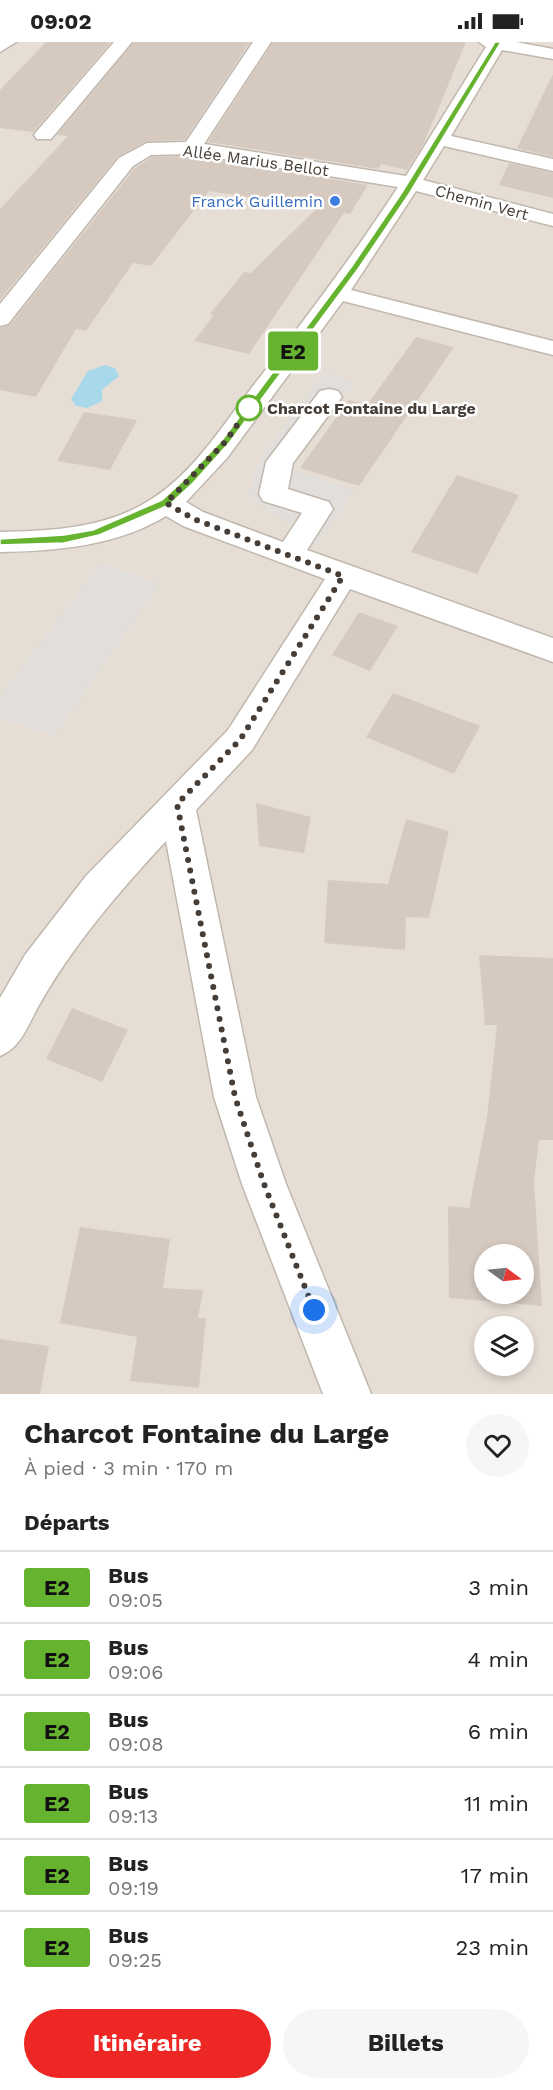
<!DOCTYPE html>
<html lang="fr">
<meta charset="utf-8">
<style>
:root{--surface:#fff;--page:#f6f6f6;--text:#222;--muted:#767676;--line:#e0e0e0;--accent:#ec2724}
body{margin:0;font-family:"Work Sans",sans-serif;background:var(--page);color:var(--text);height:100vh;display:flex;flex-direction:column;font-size:22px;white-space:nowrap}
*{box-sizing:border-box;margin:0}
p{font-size:20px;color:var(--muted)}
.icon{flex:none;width:33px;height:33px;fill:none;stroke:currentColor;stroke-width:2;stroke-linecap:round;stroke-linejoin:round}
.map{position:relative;height:1352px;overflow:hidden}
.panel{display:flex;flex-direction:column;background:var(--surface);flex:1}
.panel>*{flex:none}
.badge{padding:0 12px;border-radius:4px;font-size:21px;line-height:39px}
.needle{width:39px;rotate:105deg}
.buttons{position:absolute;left:474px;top:1202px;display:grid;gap:12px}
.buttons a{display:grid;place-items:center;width:60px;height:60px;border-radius:50%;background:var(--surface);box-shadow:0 3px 9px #0003;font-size:30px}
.you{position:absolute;width:30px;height:30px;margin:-15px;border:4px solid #fff;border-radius:50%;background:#1a73e8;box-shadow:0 0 0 9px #1a73e833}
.map>.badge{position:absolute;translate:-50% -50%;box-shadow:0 0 0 3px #fff}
h2{padding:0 24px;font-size:22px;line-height:54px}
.round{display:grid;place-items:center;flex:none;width:63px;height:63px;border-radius:32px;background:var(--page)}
.summary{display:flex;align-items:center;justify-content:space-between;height:102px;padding:0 24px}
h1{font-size:28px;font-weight:700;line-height:45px}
.button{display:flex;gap:12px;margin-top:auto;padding:12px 24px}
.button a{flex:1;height:69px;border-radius:36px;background:var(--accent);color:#fff;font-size:24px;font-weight:700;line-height:69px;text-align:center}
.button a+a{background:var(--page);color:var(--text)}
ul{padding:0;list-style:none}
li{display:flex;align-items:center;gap:18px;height:72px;padding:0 24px;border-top:2px solid var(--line)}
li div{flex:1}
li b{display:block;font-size:22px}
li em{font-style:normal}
li .badge{min-width:66px;font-weight:700;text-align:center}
.status{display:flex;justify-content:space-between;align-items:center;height:42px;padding:0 30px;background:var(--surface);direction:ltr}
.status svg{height:16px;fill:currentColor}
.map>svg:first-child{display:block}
.residential{fill:#e6ded5;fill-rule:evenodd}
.parking{fill:#e1dedc}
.water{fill:#a7d9eb}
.building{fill:#d6cac0;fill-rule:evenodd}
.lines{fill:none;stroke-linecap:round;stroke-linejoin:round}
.minor-casing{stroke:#c0b7ad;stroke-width:3}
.minor{fill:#fff;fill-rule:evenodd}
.line{fill:#65b32e;stroke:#fff;stroke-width:1.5}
.walk{stroke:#453d36;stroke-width:6;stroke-dasharray:0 10.8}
.shop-dot{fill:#3f7fe0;stroke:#fff;stroke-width:2}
.stop-dot{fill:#fff;stroke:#65b32e;stroke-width:3}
.labels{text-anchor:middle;stroke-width:5;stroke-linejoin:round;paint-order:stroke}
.far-street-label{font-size:16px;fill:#453d36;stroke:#fff}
.far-shop-label{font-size:16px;fill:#366cbe;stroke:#fff;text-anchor:end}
.far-stop-label{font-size:16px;font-weight:bold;fill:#453d36;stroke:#fff;text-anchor:start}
</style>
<div class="status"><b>09:02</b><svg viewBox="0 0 49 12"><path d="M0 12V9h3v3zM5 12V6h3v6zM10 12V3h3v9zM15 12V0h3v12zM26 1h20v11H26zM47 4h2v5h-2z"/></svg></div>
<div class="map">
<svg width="553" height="1352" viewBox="0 0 553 1352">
<rect width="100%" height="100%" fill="#f2ede7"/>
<path class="residential" d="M0,0h553v1352h-553zM484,1212h40v39h-40zM484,1284h40v39h-40z"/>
<g class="parking">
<polygon points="325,330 354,341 288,426 355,449 317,503 289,494 296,487 248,453 260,416"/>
<polygon points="101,521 160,542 54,694 0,676 0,654"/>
</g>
<polygon class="water" points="105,323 115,326 119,334 102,348 102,359 87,366 76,364 71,357 88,329"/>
<g class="building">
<polygon points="46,0 111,0 33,90 0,86 0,48"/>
<polygon points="134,0 250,0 185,98 147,99 117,115 0,258 0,167 68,94 57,93"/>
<polygon points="273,0 466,0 424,101 407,128 381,122 378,127 208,100"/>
<polygon points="553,32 553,115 517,106"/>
<polygon points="192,114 368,143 350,172 344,171 249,312 194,299 214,273 210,272 244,230 251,231 317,166 209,149 151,224 133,221 86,289 76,287 36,355 0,348 0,286 10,283 135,126 152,115"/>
<polygon points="509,121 553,131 553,156 499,143"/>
<polygon points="416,295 454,305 359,444 300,426 349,358 367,363"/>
<polygon points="84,370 137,378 110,428 57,419"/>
<polygon points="457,433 519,453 477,532 411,510"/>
<polygon points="359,570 398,584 370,629 332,613"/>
<polygon points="393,651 480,684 454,732 366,695"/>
<polygon points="256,761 311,775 304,811 259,804"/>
<polygon points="406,777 449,789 429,876 406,875 405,908 324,901 328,838 388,842"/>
<path d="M479,913l74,3v182h-14l-5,42 8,124 -93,-8 -1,-92 21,2 18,-91 10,-92h-12zM484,1212h40v39h-40z"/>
<polygon points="72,966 128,988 102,1040 46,1017"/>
<polygon points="80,1185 170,1197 163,1246 203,1248 198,1276 206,1276 199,1346 130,1339 137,1295 60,1281"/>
<polygon points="0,1297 49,1304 40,1352 0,1352"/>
</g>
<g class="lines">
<g class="minor-casing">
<g id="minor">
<polygon points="0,0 16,0 0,10"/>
<polygon points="114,0 132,0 51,97 37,97 34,93 37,89"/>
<path d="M253,0h18l-67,102 202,32 80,-129 -7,-5h37l37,7v10l-51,-9 -51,86 102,23v12l-109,-25 -21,34 130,34v12l-137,-35 -65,99 202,51v14l-210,-54 -116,157 -41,44 17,10 80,30 19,-29 -39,-12 -4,-7 7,-32 54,-71 9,-2 9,2 4,6 -49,66 -5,26 41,13 4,7 -26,41 246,88v24l-203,-73 -98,161 -56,60 60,287 30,87 85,210h-48l-81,-210 -28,-87 -48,-256c-48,52 -94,105 -128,166 -11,20 -17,40 -38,49v-58l25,-43 61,-79 142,-146 97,-151 -142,-53 -17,-10c-49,30 -110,35 -166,36v-20c46,-1 96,-3 138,-25 51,-26 81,-77 115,-121 51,-65 100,-130 145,-199l-206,-33 -41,1 -18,11 -125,158 -8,2v-22l119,-146 28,-15 39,-1z"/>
</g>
</g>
<use href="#minor" class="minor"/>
</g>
<polygon class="line" points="495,0 501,0 409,152 358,227 229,401 193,441 169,463 99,493 64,501 0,503 0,497 64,493 93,488 162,458 186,436 223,397 352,224 401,152"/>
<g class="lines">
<polyline class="walk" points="249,366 226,399 166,461 194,477 343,534 240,698 177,762 235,1055 264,1142 314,1268"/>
</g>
<circle class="shop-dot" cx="335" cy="159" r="6"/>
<circle class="stop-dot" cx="249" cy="366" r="12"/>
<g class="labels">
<g class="far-street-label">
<text transform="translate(256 118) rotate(8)" y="6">Allée Marius Bellot</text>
<text transform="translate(482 160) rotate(15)" y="6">Chemin Vert</text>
</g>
<g class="far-shop-label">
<text x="323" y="165">Franck Guillemin</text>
</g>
<g class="far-stop-label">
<text x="267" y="372">Charcot Fontaine du Large</text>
</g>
</g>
</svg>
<div class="buttons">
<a><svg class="needle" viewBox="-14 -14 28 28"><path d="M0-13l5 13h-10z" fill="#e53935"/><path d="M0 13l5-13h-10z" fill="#767676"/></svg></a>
<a><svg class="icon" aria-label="layers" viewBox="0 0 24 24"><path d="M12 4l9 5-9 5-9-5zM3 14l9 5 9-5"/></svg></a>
</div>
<div class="you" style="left:314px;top:1268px"></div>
<b class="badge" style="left:293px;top:309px;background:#65b32e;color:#111">E2</b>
</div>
<section class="panel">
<div class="summary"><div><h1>Charcot Fontaine du Large</h1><p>À pied · 3 min · 170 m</p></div><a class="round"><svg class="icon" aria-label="heart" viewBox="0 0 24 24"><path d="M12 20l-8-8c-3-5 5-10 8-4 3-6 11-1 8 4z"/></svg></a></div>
<h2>Départs</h2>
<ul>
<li><span class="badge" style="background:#65b32e;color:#111">E2</span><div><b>Bus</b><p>09:05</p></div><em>3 min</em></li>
<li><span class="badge" style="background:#65b32e;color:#111">E2</span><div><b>Bus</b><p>09:06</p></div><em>4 min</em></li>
<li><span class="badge" style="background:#65b32e;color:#111">E2</span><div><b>Bus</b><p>09:08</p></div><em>6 min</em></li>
<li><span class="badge" style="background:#65b32e;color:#111">E2</span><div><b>Bus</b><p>09:13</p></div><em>11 min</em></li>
<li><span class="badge" style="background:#65b32e;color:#111">E2</span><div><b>Bus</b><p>09:19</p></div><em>17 min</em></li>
<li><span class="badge" style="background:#65b32e;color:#111">E2</span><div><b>Bus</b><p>09:25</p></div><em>23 min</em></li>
</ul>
<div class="button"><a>Itinéraire</a><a>Billets</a></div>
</section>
